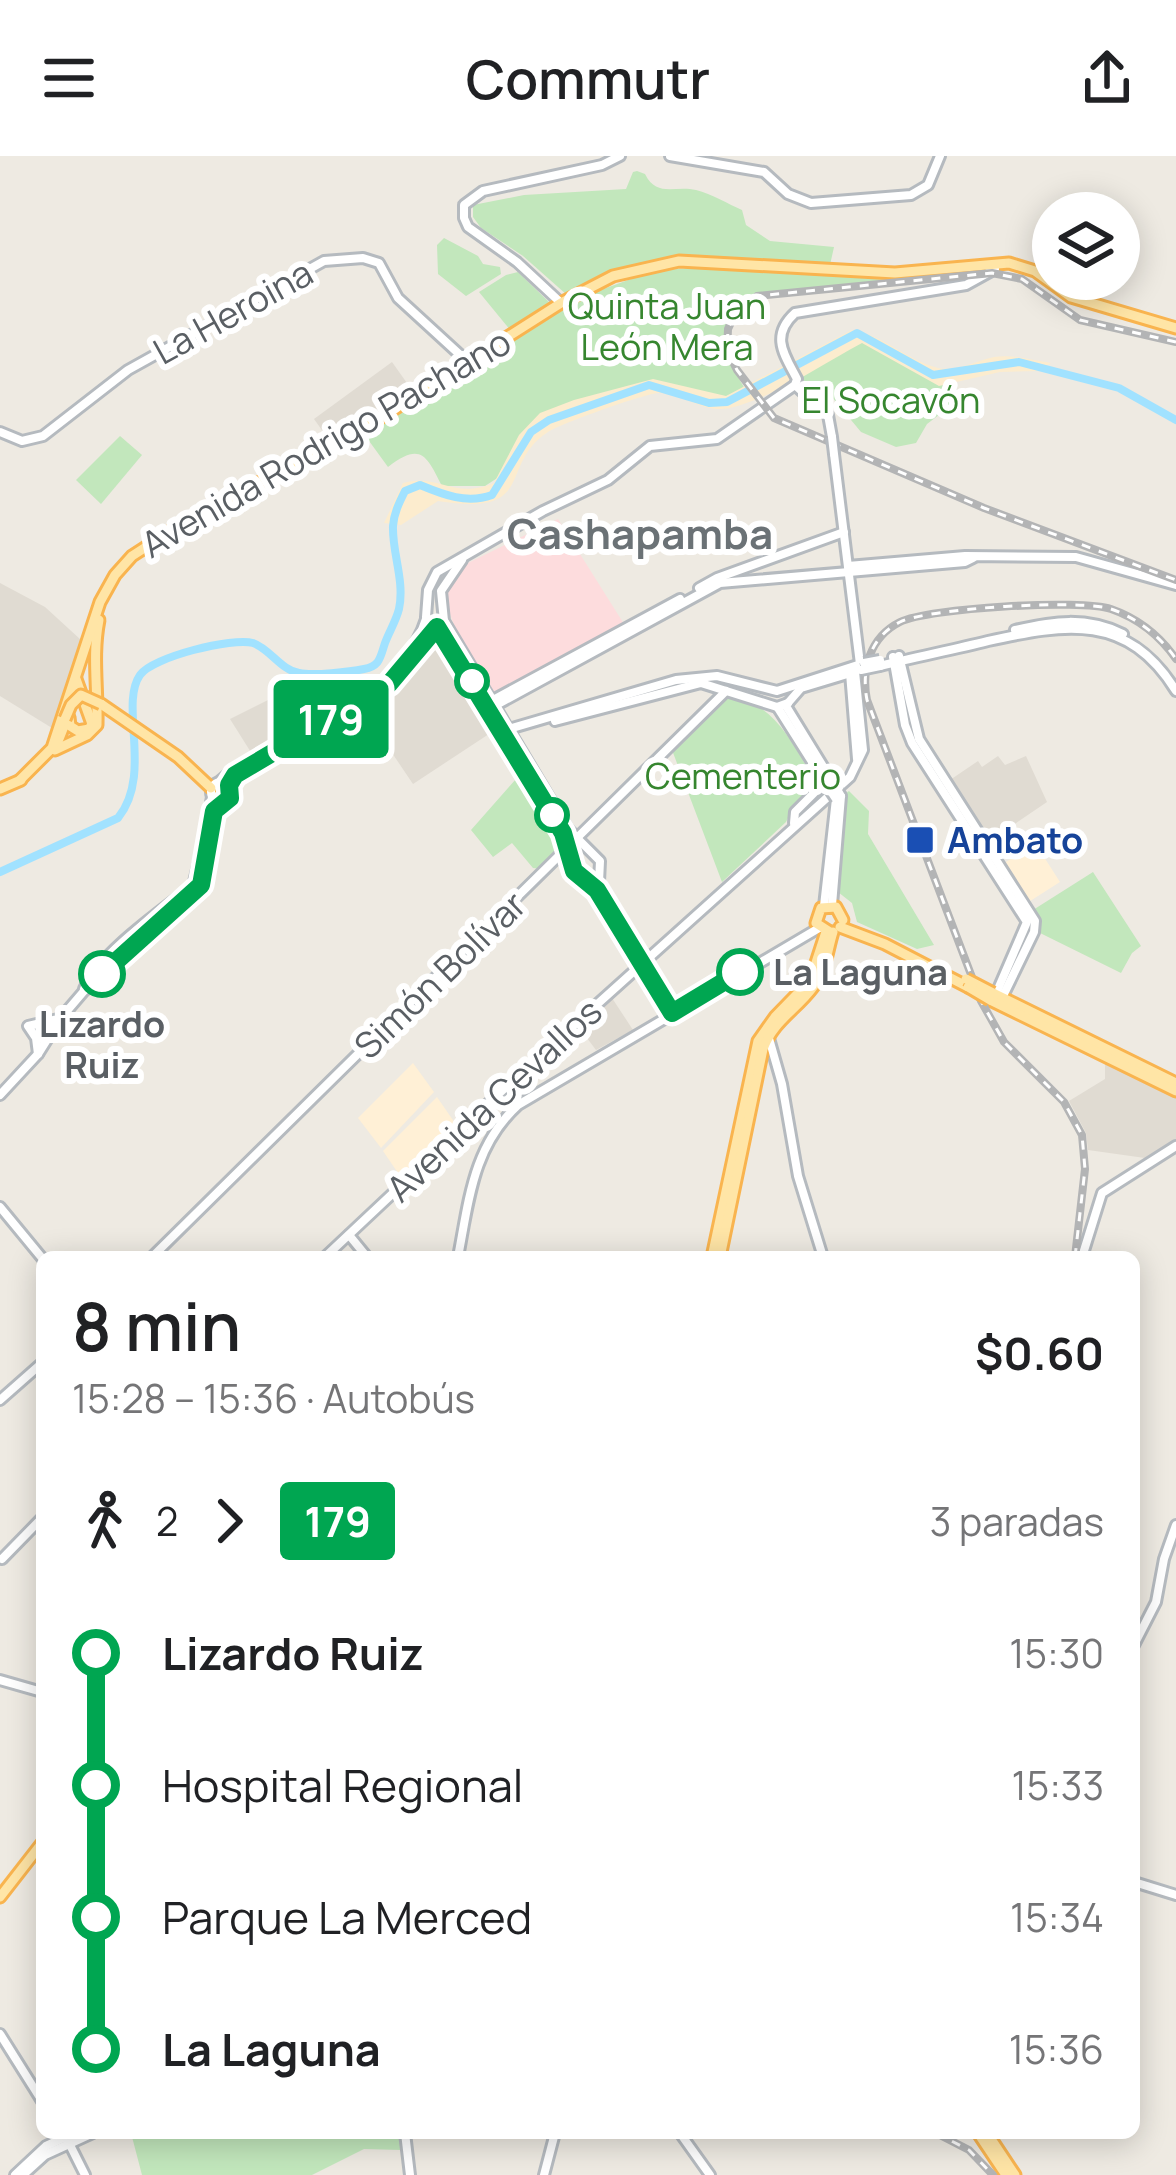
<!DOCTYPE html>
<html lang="es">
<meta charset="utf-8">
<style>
:root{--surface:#fff;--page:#f2f2f2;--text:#202124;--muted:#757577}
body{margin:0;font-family:Manrope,sans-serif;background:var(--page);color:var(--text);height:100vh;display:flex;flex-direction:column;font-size:45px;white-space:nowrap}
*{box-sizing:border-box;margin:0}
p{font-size:39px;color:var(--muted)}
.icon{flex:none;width:66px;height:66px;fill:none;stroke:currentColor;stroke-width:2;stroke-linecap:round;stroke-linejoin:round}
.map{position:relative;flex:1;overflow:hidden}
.panel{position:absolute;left:36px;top:1095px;width:1104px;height:888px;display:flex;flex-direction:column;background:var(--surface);border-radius:18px;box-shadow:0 6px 30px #0003}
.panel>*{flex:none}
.badge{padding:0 24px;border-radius:9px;font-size:42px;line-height:78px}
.tools{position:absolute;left:1032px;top:36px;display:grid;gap:24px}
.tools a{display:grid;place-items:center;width:108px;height:108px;border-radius:50%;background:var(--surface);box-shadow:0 6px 30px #0003;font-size:60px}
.map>.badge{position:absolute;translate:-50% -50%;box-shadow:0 0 0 6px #fff}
.legs{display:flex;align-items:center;gap:18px;height:132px;padding:0 36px;font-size:39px}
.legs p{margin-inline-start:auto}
.summary{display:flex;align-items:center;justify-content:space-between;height:204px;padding:0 36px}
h1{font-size:66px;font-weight:600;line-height:90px}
ul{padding:0 36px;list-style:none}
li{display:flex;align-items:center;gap:42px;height:132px;font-size:45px}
li i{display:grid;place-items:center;width:18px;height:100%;margin:0 15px;background:currentColor}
li i::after{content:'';width:30px;height:30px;margin:-15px;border:9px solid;border-radius:50%;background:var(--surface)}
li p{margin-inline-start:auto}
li:first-child i{background:linear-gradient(#0000 50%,currentColor 0)}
li:last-child i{background:linear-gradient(currentColor 50%,#0000 0)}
header{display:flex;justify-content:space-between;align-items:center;height:156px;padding:0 36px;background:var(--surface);font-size:54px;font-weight:600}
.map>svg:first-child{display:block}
.commercial{fill:#fff0d6}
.education{fill:#e0dbd2}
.medical{fill:#fddcdd}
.green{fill:#c2e7bc}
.sand{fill:#fcecce}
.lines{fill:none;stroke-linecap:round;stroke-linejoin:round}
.river{stroke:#a1e2ff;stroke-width:8}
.secondary-casing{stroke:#b5babf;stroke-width:14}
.primary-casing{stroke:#f9b44f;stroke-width:15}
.secondary{stroke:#fff;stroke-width:8}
.primary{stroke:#ffe5a6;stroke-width:9}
.rail-casing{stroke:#b3b4b5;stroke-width:8}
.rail{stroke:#fff;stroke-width:3;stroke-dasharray:9;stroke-linecap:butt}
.secondary-bridge-casing{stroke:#b5babf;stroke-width:14;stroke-linecap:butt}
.primary-bridge-casing{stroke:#f9b44f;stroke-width:15;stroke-linecap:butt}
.secondary-bridge{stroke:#fff;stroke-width:8}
.primary-bridge{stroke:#ffe5a6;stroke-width:9}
.line-1-casing{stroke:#fff;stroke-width:27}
.line-1{stroke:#00a651;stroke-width:18}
.stop-1-dot{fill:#fff;stroke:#00a651;stroke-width:6}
.transit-dot{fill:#1a4fb4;stroke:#fff;stroke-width:4.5}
.labels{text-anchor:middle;stroke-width:12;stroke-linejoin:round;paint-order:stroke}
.park-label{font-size:36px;fill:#36862f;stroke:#fff}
.street-label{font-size:36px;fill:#5a5f64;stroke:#fff}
.transit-label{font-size:36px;font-weight:bold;fill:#164399;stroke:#fff;text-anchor:start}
.stop-label{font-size:36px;font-weight:bold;fill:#5a5f64;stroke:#fff;text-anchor:start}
.quarter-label{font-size:42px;font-weight:bold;fill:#6b7276;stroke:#fff}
</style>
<header><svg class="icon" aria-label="menu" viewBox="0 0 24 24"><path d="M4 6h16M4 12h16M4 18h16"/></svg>Commutr<svg class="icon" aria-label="share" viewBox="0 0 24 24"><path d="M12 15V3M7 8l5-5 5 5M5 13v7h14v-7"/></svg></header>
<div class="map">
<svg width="1176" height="2019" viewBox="0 0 1176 2019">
<rect width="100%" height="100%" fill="#eeeae2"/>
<g class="commercial">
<polygon points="1007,684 1016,698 1035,687 1060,726 1027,747 1003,708 1012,702 1002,687"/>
<polygon points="413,907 434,936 381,992 358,962"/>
<polygon points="437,941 455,967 400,1020 383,995"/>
</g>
<g class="education">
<polygon points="392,206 414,237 329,284 314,263"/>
<polygon points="0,427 45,451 81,484 52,572 0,540"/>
<polygon points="432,484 442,491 495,574 413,628 363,554 404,527"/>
<polygon points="274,541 292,575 252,598 230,563"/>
<polygon points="998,600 1005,609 1026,600 1047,646 991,684 950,624 978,605 982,611"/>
<polygon points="610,839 633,874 596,894 578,870"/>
<polygon points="1105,904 1176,937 1176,983 1169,993 1152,1003 1088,994 1086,977 1069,945 1105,923"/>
</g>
<polygon class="medical" points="558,363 624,468 495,538 457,478 446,446 448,431 468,407"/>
<g class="green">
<path d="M637,15l8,3c12,24 30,11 51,16 16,4 32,14 46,20l4,15 24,16 64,6 -4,18c-95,-6 -176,-20 -263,30l-44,-39 -42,-28 -8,-11v-12l51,-10 102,-6 7,-17z"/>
<polygon points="444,82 478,100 483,108 500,111 501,118 466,140 438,118 437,89"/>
<path d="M703,111l189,13 -135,13c-46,33 -37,53 -12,96l-20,11 -67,-17 -110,34 -46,58 -17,11h-43c-15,-30 -21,-45 -54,-19l-24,-33 220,-138 69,-25z"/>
<polygon points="518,116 551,148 511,175 479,136 506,119"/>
<polygon points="851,181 956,221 950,233 941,240 952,249 927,268 916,287 896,291 861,276 832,241 805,227 798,214"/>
<polygon points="120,280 142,299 101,348 76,324"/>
<path d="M736,541c42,10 60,53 81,87l-25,26 -6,12 -64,60 -50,-132 51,-50z"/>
<polygon points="516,623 524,624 559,681 559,695 541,713 533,712 512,687 493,701 471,674"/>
<polygon points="849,635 869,655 868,678 934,789 917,793 857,766 852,747 838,736 843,639"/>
<polygon points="1093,716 1141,790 1132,797 1121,817 1038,776 1039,765 1033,754"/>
<polygon points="131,1977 401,1977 401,1994 364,1993 312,2019 142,2019"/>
</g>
<path class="sand" d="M852,174c33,6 54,30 86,38 20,4 37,-7 56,-11 18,-3 39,3 57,6l-13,8 -38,1 -61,14 -77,-43c-41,22 -85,53 -132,65 -26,6 -45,-14 -70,-15 -12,-1 -100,31 -112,39 -51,33 -9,85 -110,69l-37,24 -17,-2 19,-40c36,-10 50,17 91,0l25,-48 21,-22 34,-13 79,-21 73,17z"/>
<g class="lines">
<path class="river" d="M0,716l118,-54c35,-43 1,-113 22,-143 12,-18 93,-38 113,-32 17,6 28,27 46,30 14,3 51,-1 65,-4 16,-3 16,-11 21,-26 4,-11 11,-22 14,-34 6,-28 -7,-56 -6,-83 1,-13 6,-23 12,-35l15,-6c24,10 47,19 72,10l39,-63 18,-12 100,-35 60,18 18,-1 130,-69 76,42 86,-13 100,26 57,32"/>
<g class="secondary-casing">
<g id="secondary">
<polyline points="670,0 764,16 788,38 811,47 911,39 928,29 940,0"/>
<polyline points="561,147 517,106 468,71 464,62 464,49 483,35 602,9 620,0"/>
<polyline points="795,229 828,259 832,281"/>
<polyline points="0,276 22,285 43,280 128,214 324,105 363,102 379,107 398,142 470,208"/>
<polyline points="834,298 860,508"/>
<polyline points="462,404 441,435 444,465 568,673 600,705 599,726 677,854"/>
<polyline points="848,410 965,400 1076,401 1176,429"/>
<polyline points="699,432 717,422 844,376"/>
<polyline points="437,471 563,677 574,715 597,733 672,857"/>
<path d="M433,472l-7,-11 2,-27 9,-18 106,-61 65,-31 42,-34 67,-7 78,-54 2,-6c-13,-25 -27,-43 -2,-66l171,-28 29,-16 -1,-5"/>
<path d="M1015,474c38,-9 71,-14 108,4"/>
<polyline points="899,500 919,583 1035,765 1034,776 1001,844"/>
<polyline points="893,501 905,569 912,587 1027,766 995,840"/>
<path d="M880,510c36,-9 72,-16 108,-25 78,-17 140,-28 188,50"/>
<polyline points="850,517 857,603"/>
<polyline points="493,544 680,443"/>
<polyline points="788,547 801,532 854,516"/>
<polyline points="786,550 832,625"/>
<polyline points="778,552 826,628"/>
<polyline points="489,553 720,427 965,406 973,402"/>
<polyline points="345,556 398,520 433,472"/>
<polyline points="555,565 701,527 777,551 788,547"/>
<polyline points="509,573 676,524 717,520 777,535 864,507"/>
<path d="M220,625l15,-13c65,-37 167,-72 191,-149"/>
<circle cx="221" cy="636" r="10"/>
<polyline points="229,629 238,616 269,598"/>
<polyline points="208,663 212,641"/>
<polyline points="794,667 795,656 824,627"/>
<polyline points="193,730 200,702"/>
<polyline points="832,749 841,640"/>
<polyline points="824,750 836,643"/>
<path d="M84,833c16,-35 70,-73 101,-97"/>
<polyline points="768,879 782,928 798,1020 823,1101"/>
<polyline points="38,898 36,882 28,870 58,863"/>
<polyline points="0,939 38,898 60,863 84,835 201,729 215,654 222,646"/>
<polyline points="0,1051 42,1102"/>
<polyline points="349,1079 367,1101"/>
<polyline points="152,1101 726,535"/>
<polyline points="325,1101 524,914 850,621 863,594 855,516"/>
<path d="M458,1101c11,-57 15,-111 60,-152l301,-177"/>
<polyline points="1082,1101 1102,1037 1176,990"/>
<polyline points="0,1244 42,1207"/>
<polyline points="2,1403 42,1362"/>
<polyline points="1134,1489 1156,1446 1164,1403 1176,1369"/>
<polyline points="0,1524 42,1536"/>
<polyline points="1134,1726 1176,1739"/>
<polyline points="0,1878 42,1945"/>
<polyline points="405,1977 410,2019"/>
<polyline points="680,1977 710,2019"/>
<polyline points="67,1983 85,2019"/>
<polyline points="15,2019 46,1990 74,1977"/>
<polyline points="23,2019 45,1999 93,1977"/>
<polyline points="544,2019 555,1977"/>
</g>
</g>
<g class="primary-casing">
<g id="primary">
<polyline points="101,548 178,601 211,632"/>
<polyline points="69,561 70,570 78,575 89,573 92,568 76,523"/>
<polyline points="55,593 68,560"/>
<path d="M55,594l32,-15 10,-10c1,-37 -5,-69 2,-105"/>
<polyline points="20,624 52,592 100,446 115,419 132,400 186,365 374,266 561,147 613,120 679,105 895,117 1009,107 1035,115 1071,141 1176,172"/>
<polyline points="0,633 21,624"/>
<polyline points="840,771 885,788 968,831"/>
<polyline points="830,776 816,767 821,752 836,751 843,764"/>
<polyline points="993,837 1176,927"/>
<polyline points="990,844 1176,935"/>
<polyline points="712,1101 758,885 775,861 810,825 826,776"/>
<path d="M720,1101l43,-208c10,-28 34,-40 50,-62 13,-16 14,-36 20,-55"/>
<polyline points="0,1741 42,1687"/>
<polyline points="978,1977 1006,2019"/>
<polyline points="987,1977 1015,2019"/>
</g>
</g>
<use href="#secondary" class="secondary"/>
<use href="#primary" class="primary"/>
<g class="rail-casing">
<g id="rail">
<polyline points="1176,186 1080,164 1022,123 992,117 757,140 734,160 728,173 727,194 737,214 774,262 984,352 1176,424"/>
<path d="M1075,1101l10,-88 -3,-34 -18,-33 -60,-60 -23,-41 -114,-301c-6,-31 3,-63 33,-78 28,-14 181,-23 211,-13 26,9 49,27 65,50"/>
<polyline points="936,1977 969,1994 993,2019"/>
</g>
</g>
<use href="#rail" class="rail"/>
<g class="secondary-bridge-casing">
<g id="secondary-bridge">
<polyline points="832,281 834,298"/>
<polyline points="864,507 880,504"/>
<polyline points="861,514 880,510"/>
<polyline points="832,625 841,640"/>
<polyline points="826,628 836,643"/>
</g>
</g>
<g class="primary-bridge-casing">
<g id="primary-bridge">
<polyline points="65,563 71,549 81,539 101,548"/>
<polyline points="966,823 993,837"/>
<polyline points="968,831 990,844"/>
</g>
</g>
<use href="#secondary-bridge" class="secondary-bridge"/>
<use href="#primary-bridge" class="primary-bridge"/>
</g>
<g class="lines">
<g class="line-1-casing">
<polyline id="line-1" points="102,818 201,729 214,655 230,642 229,629 235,619 389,528 437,471 563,677 574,715 597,734 672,857 740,816"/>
</g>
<use href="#line-1" class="line-1"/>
</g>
<g class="stop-1-dot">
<circle cx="472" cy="525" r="15"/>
<circle cx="552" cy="659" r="15"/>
<circle cx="740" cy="816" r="21"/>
<circle cx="102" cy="818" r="21"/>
</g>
<rect class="transit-dot" x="905" y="669" width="30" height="30" rx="6"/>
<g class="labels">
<g class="park-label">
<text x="667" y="163">Quinta Juan<tspan x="667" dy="41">León Mera</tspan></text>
<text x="891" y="257">El Socavón</text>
<text x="743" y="633">Cementerio</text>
</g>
<g class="street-label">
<text transform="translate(233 156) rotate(-29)" y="13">La Heroina</text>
<text transform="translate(326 287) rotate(-30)" y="13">Avenida Rodrigo Pachano</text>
<text transform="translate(440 819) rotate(-44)" y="13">Simón Bolívar</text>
<text transform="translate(494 944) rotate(-43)" y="13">Avenida Cevallos</text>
</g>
<g class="transit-label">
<text x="947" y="697">Ambato</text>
</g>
<g class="stop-label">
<text x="773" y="829">La Laguna</text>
<text x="102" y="881" text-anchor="middle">Lizardo<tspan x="102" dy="41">Ruiz</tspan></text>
</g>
<g class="quarter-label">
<text x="640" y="393">Cashapamba</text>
</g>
</g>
</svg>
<div class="tools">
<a><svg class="icon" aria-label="layers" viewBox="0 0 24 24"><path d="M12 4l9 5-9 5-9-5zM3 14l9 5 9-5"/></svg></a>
</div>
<b class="badge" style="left:331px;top:563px;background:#00a651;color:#fff">179</b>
<section class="panel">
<div class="summary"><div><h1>8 min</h1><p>15:28 – 15:36 · Autobús</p></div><b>$0.60</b></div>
<div class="legs"><svg class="icon" aria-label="walk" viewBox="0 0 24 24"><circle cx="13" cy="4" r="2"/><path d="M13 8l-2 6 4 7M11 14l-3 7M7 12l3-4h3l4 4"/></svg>2<svg class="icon" aria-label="forward" viewBox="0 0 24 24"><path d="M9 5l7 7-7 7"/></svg><b class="badge" style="background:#00a651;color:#fff">179</b><p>3 paradas</p></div>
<ul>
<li><i style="color:#00a651"></i><b>Lizardo Ruiz</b><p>15:30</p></li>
<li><i style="color:#00a651"></i><span>Hospital Regional</span><p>15:33</p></li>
<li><i style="color:#00a651"></i><span>Parque La Merced</span><p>15:34</p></li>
<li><i style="color:#00a651"></i><b>La Laguna</b><p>15:36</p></li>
</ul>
</section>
</div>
